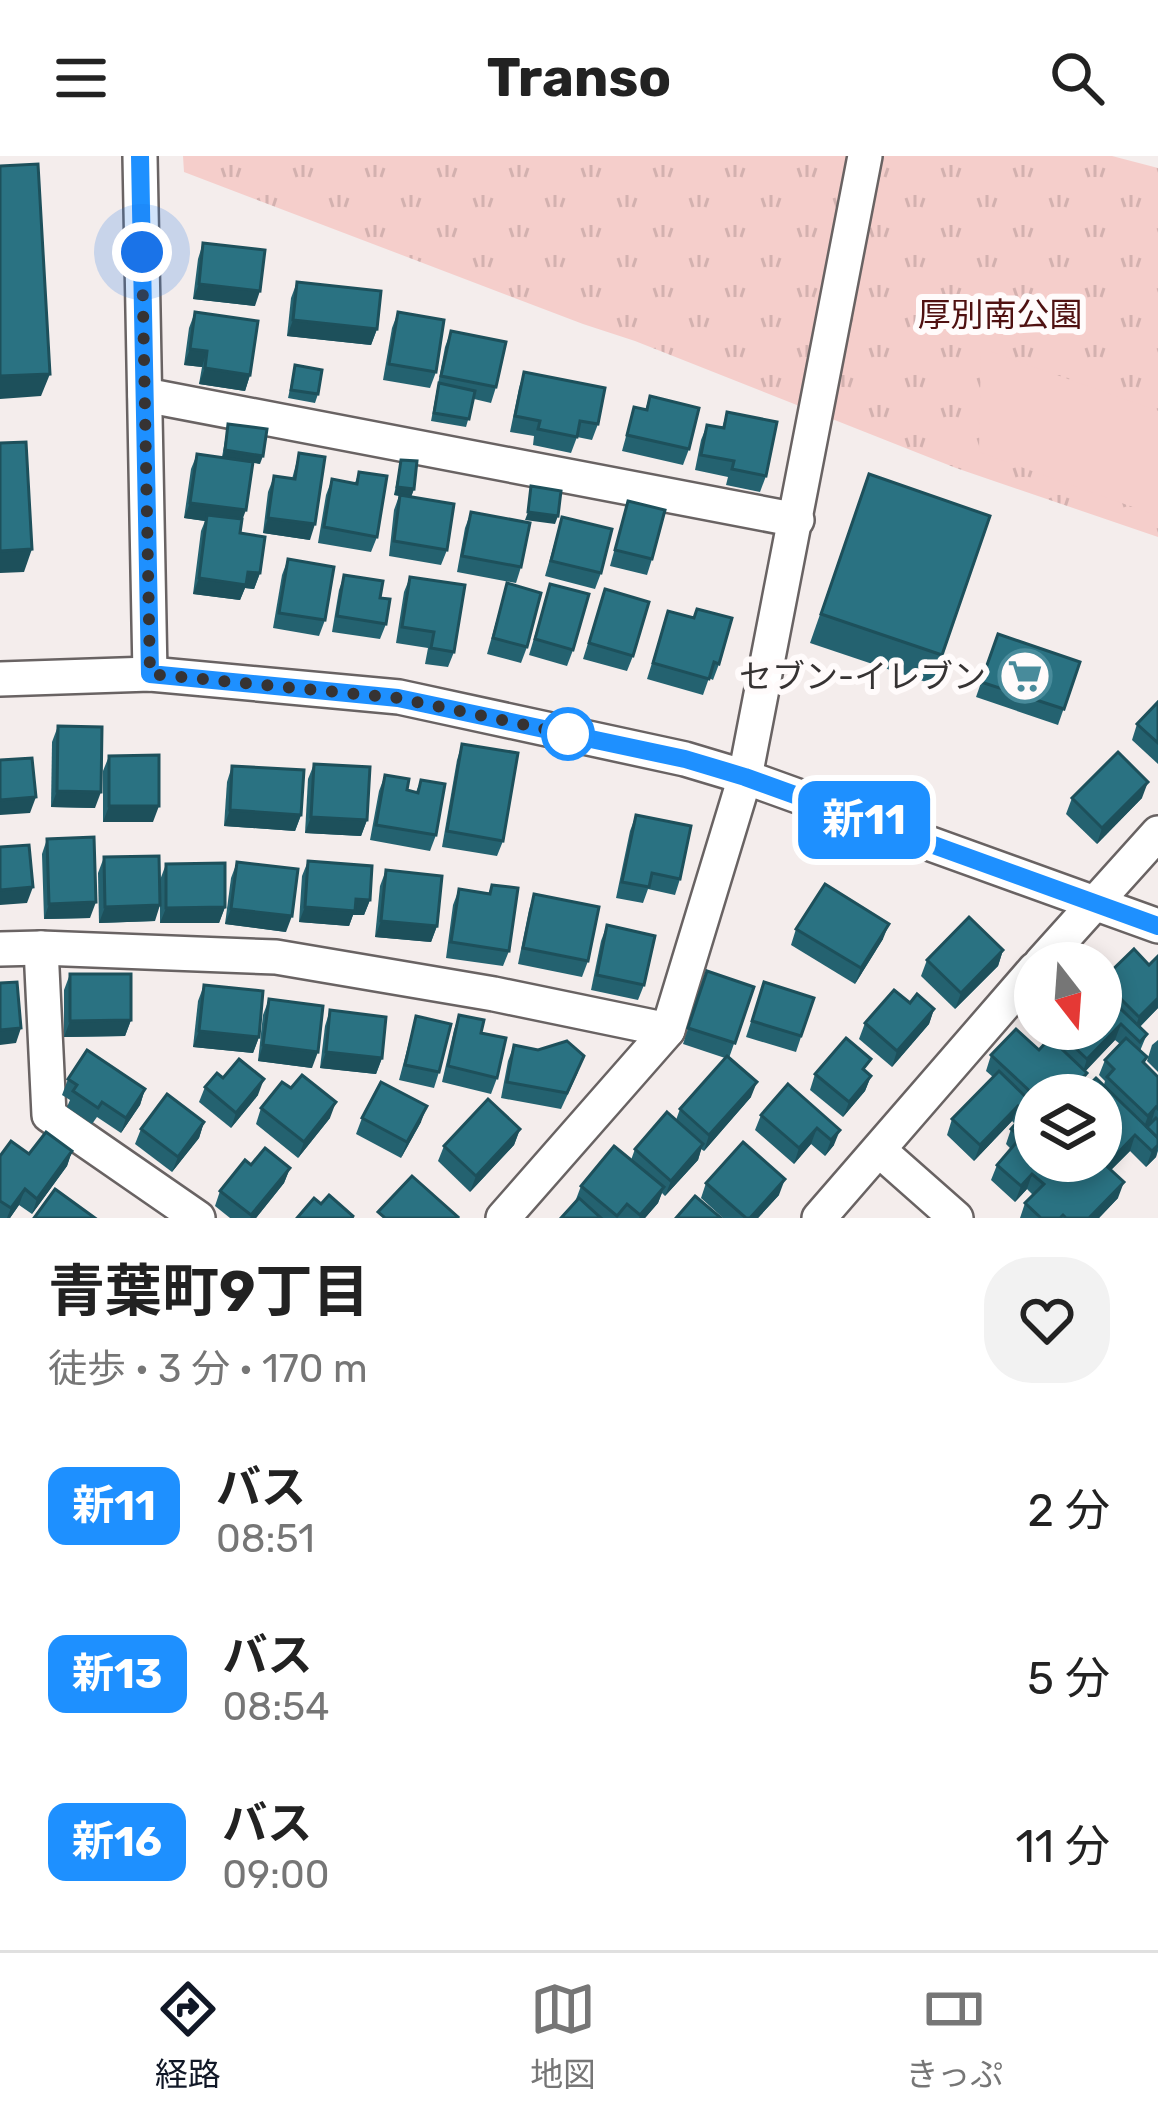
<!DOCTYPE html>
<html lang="ja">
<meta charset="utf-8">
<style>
:root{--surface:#fff;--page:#f2f2f2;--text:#222;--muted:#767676;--line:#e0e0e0;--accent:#111827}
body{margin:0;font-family:Rubik,"Noto Sans JP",sans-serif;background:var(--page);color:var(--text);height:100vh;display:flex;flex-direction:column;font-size:45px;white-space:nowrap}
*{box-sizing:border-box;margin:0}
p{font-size:39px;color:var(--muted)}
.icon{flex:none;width:66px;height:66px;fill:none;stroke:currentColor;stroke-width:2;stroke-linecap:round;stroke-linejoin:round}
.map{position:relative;height:1062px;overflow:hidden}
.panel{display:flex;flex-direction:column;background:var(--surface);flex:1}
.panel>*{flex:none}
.badge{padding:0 24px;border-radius:18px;font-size:42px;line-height:78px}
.needle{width:78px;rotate:163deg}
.buttons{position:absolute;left:1014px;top:786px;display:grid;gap:24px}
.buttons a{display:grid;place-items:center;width:108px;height:108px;border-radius:50%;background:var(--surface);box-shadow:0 6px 18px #0003;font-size:60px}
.you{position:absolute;width:60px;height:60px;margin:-30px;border:9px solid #fff;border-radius:50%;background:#1a73e8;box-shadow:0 0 0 18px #1a73e833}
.map>.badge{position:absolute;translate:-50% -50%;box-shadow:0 0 0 6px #fff}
.round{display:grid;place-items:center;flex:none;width:126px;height:126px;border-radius:48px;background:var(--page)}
.overview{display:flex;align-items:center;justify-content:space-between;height:204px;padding:0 48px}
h1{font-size:57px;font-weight:700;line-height:90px}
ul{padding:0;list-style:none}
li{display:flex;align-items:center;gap:36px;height:168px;padding:0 48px}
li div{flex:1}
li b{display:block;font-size:45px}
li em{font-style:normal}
li .badge{min-width:132px;font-weight:700;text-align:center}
header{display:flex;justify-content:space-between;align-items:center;height:156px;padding:0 48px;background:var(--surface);font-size:54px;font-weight:700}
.tabs{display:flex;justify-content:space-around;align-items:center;height:168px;border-top:3px solid var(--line);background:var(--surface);font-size:33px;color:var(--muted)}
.tabs a{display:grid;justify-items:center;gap:6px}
.tabs .active{color:var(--accent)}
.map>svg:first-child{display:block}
.park{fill:url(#park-tufts)}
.pitch{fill:#f5cecb}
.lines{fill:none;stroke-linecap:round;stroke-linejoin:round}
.minor-casing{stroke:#696363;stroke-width:38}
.minor{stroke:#fff;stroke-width:33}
.wall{fill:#246270;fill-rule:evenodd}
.shaded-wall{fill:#1d505b}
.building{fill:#2a7282;stroke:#1d505b;stroke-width:3}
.line-casing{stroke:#fff;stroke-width:27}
.line{stroke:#1e90ff;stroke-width:18}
.walk{stroke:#363333;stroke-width:12;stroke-dasharray:0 21.6}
.stop-dot{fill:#fff;stroke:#1e90ff;stroke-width:6}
.labels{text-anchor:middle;stroke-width:12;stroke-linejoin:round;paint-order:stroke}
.park-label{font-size:33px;fill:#4f1111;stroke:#fffbfb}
.poi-label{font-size:33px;fill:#363333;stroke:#fffbfb;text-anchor:end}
</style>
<header><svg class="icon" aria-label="menu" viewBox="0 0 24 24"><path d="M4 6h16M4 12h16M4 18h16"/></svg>Transo<svg class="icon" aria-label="search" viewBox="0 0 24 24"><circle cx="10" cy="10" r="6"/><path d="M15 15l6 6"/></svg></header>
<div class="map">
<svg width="1158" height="1062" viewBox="0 0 1158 1062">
<defs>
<pattern id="park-tufts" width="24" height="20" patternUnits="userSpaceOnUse" patternTransform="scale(3)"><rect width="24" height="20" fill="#f5cecb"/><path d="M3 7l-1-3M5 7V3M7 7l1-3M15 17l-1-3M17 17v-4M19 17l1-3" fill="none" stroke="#d3b1af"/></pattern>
</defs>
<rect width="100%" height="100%" fill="#f4edec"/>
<polygon class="park" points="183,0 1112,0 1158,12 1158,381 956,312 635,185 583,168 184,16"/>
<polygon class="pitch" points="981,192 1158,255 1158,360 979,296"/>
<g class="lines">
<g class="minor-casing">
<g id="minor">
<polyline points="140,0 150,518"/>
<polyline points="145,239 797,364"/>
<polyline points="0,523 150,518 399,541 685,603 745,621 1158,770"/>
<polyline points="41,792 49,959 198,1062"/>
<polyline points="0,793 41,792 276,801 494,838 668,874"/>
<polyline points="1041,807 1158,677"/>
<polyline points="879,994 956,1062"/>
<polyline points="503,1062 668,874 745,621 865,0"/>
<polyline points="819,1062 1035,813"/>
</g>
</g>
<use href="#minor" class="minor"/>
</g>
<g class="wall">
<polygon points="203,87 255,150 193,143 198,103"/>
<polygon points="297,126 377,173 371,189 287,180 291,142"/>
<polygon points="195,156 250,219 245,235 199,228 202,211 184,209 189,172"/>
<polygon points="398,156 436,216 430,232 383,224 392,172"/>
<polygon points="451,175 496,231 491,247 474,243 466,271 431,265 445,191"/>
<polygon points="295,209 318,238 315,247 288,242"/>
<polygon points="524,216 598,268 592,284 577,281 571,297 533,289 534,280 510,276 519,232"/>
<polygon points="650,240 689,293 683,309 622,295 634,251 645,254"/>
<polygon points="727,256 766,320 760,336 726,329 728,321 695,314 701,284 707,269 722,272"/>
<polygon points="228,268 260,308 253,306 240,377 260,417 254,433 245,432 240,444 193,438 201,375 205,365 184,362 191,313 197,298 222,301"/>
<polygon points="299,297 310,384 263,377 268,336 274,320 292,323"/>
<polygon points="401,304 414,333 411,341 447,394 441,409 389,400 394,354 399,340 394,339"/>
<polygon points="359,316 377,381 371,396 318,387 326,339 332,323 355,327"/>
<polygon points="869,318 990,360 932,528 810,487"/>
<polygon points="628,345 652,403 647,419 610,410"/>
<polygon points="471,356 521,411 516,427 457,416 465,372"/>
<polygon points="562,361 601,417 595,433 545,420"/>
<polygon points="288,403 325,464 319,480 273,472 282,419"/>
<polygon points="344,419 380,442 386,468 380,483 332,476 339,434"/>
<polygon points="410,421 454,496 448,511 425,508 428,492 396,487 404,436"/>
<polygon points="507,427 527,491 521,507 487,498"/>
<polygon points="550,428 573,494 567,510 529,499"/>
<polygon points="605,433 633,500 627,515 583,503"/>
<polygon points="668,455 719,508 713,524 709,522 703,539 647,523"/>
<polygon points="998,478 1080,506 1058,569 976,541"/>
<polygon points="1158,546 1158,608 1132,584 1137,568"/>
<polygon points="58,570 95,652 51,651 52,586"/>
<polygon points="462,588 503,685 497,700 442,691 457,604"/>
<polygon points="109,600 153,666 103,666 103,615"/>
<polygon points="314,608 367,664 361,680 305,677 308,623"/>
<polygon points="232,610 301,659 295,675 224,670 227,626"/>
<polygon points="385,619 407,634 416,636 421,624 436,679 430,695 370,684 379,635"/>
<polygon points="1072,642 1142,642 1097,688 1066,658"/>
<polygon points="636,659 680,723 675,739 648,733 643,747 616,742 630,675"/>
<polygon points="47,683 90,762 44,763 42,698"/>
<polygon points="104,701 155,765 99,767 98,717"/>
<polygon points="308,705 370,744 364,759 353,759 349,770 299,766 302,720"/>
<polygon points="237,706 286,776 225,768 231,722"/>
<polygon points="166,708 225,751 219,767 160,767 160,724"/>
<polygon points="386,714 437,770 431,786 375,781 380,730"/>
<polygon points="492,729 509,795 503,810 446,802 453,749 459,733 488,738"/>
<polygon points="534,738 588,805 582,821 518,808 529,754"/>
<polygon points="607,769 644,829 638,844 591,834 601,785"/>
<polygon points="796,773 883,783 855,828 791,789"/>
<polygon points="1003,794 998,810 955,853 921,820 927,804"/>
<path d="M1158,800v52l-18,19 7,7 -7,17 7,6 -3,7 14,13v74l-2,6 -10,10 -16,-16 -19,19 7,28 -19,20h-79l5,-15 8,-8 -6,-6 -12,13 -24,-22 6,-15 14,-16 -5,-5 5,-15 4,-5 -3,-3 -38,40 -27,-26 5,-16 41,-42 -7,-6 5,-16 48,-5 7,-8 -19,-18 8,-18v23h66l1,-49 47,-15zM1115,884l5,4 -15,16 -6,15 6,6 -4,14v66h-66v-66h41l6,-6 5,-16 -2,-2z"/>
<polygon points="707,815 754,831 729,902 751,941 704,995 701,993 698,1004 665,1040 662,1037 658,1047 645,1062 561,1062 575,1046 581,1030 631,1004 635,993 676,964 680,953 725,902 683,888"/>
<polygon points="70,818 131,864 125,880 64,881 64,834"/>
<polygon points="764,826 814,842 796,896 746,881"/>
<polygon points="204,829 259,881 253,897 193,891 198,845"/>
<polygon points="269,843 312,912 258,905 263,859"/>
<polygon points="910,847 934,853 929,868 892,911 859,883 865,867"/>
<polygon points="330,854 382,902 376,918 320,912 325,870"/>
<polygon points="459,859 481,877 497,922 491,938 442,926 454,874"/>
<polygon points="416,860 439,916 434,932 399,924"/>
<polygon points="1158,884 1158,916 1147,905 1152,889"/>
<polygon points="514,889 538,894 578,916 561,953 501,942 508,905"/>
<polygon points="867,916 871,920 865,935 843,961 810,934 815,918"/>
<polygon points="223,922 258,939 231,972 199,946 205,931"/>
<polygon points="68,923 145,933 140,949 121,977 97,961 92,968 67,951 70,944 62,939"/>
<polygon points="788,928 834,989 825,1000 811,988 794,1008 755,974 761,959"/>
<polygon points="291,932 330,962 298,1002 256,968 261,952"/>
<polygon points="362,962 421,966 401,1002 356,978"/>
<polygon points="204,966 199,982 172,1016 135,988 141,973"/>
<polygon points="520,973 514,989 470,1036 438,1005 444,990"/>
<polygon points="72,995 67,1010 32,1058 19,1049 10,1062 0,1062 0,1000"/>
<polygon points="251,1009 290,1012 284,1027 256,1062 230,1062 215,1050 220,1035"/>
<polygon points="706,1027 779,1039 758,1062 723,1062 701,1042"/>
</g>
<g class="shaded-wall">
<polygon points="199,128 260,135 255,150 193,143"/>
<polygon points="293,164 377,173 371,189 287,180"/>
<polygon points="190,193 207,195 202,211 184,209"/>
<polygon points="205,212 250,219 245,235 199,228"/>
<polygon points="50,218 41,240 0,243 0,220"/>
<polygon points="225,294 263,300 260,308 222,302"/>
<polygon points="397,331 414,333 411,341 394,339"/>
<polygon points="190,347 246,354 240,370 207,359 205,365 184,362"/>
<polygon points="528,356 558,360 555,368 525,364"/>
<polygon points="268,362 315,368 310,384 263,377"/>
<polygon points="32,393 24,416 0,417 0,395"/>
<polygon points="248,416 260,417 254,433 245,432 240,444 193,438 199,422"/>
<polygon points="1148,626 1142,642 1097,688 1102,672"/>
<polygon points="57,635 101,636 95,652 51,651"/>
<polygon points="36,641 30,657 0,659 0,644"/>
<polygon points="109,650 159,650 153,666 103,666"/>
<polygon points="230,654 301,659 295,675 224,670"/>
<polygon points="311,661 367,664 361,680 305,677"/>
<polygon points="33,731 27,747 0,749 0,734"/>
<polygon points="356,743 370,744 364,759 353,759 349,770 299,766 305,751"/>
<polygon points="96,746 90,762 44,763 49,748"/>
<polygon points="160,749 155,765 99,767 105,751"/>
<polygon points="225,751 219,767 160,767 166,752"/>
<polygon points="231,753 292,760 286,776 225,768"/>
<polygon points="381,765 437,770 431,786 375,781"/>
<polygon points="889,768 883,783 855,828 861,812"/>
<polygon points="1003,794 998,810 955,853 961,837"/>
<polygon points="1158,842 1158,852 1133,877 1139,861"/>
<polygon points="934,853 929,868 892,911 897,895"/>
<polygon points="131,864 125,880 64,881 70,865"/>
<polygon points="1121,868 1115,884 1082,919 1087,903"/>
<polygon points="21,872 16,887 0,889 0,874"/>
<polygon points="199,875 259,881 253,897 193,891"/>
<polygon points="263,889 318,896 312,912 258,905"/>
<polygon points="326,896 382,902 376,918 320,912"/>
<polygon points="1087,917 1082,933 1076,939 1067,939"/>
<polygon points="871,920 865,935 843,961 849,946"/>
<polygon points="264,923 258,939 231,972 236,957"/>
<polygon points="757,926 751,941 704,995 709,979"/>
<polygon points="145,933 140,949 121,977 126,962"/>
<polygon points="336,946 330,962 298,1002 304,986"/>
<polygon points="427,950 421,966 401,1002 407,986"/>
<polygon points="1018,950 1012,965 974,1005 980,989"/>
<polygon points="1156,951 1151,967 1142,976 1148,960"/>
<polygon points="204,966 199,982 172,1016 178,1001"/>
<polygon points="817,972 811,988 794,1008 799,992"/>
<polygon points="520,973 514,989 470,1036 476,1020"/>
<polygon points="840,974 834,989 825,1000 831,984"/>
<polygon points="1135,979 1130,995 1104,1021 1110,1005"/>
<polygon points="703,988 698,1004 665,1040 671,1025"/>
<polygon points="1158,989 1156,1001 1146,1011 1152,995"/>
<polygon points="72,995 67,1010 32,1058 37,1043"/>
<polygon points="290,1012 284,1027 256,1062 250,1062"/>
<polygon points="1032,1018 1027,1033 1015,1046 1021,1030"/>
<polygon points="785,1023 779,1039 758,1062 750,1062"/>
<polygon points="1124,1026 1118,1042 1099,1062 1089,1062"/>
<polygon points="664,1031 658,1047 645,1062 639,1062"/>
<polygon points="25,1033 19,1049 10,1062 7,1062 11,1052"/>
</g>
<g class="building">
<polygon points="38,8 50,218 0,220 0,10"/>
<polygon points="203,87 265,94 260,135 199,128"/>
<polygon points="297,126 381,135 377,173 293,164"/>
<polygon points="195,156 258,165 250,219 205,212 207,195 190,193"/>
<polygon points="398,156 444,164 436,216 389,208"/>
<polygon points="451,175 506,186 496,231 441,220"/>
<polygon points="295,209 322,214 318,238 291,234"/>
<polygon points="524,216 605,232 598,268 580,265 577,281 538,273 540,265 515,260"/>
<polygon points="439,227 475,235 469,263 434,257"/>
<polygon points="650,240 699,252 689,293 627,279 634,251 647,254"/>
<polygon points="727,256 777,266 766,320 732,313 734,305 701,299 707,269 724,272"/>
<polygon points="228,268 267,273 263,300 225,294"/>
<polygon points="26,286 32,393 0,395 0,287"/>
<polygon points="299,297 325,301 315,368 268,362 274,320 295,323"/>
<polygon points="197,298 253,306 246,354 190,347"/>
<polygon points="401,304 417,305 414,333 397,331"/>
<polygon points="359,316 387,320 377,381 324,371 332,323 357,328"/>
<polygon points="869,318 990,360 942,499 821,458"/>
<polygon points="531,330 561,335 558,360 528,356"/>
<polygon points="400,339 454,348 447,394 394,385"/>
<polygon points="628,345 665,354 652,403 615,394"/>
<polygon points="471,356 530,367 521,411 462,400"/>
<polygon points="207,359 242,363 240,377 265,381 260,417 248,416 246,429 199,422"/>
<polygon points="562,361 612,373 601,417 551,405"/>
<polygon points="288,403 334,411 325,464 279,457"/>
<polygon points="344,419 383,425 380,442 390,443 386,468 337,460"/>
<polygon points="410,421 465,429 454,496 431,492 434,476 402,471"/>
<polygon points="507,427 541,437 527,491 493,482"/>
<polygon points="550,428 589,438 573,494 535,483"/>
<polygon points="605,433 649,446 633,500 589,487"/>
<polygon points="697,453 732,462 719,508 714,506 709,523 653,507 668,455 694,462"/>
<polygon points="998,478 1080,506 1064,553 981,526"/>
<polygon points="1158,546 1158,587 1137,568"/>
<polygon points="58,570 102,571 101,636 57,635"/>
<polygon points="462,588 518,597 503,685 447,675"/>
<polygon points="1118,596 1148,626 1102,672 1072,642"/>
<polygon points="159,599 159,650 109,650 109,600"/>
<polygon points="32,602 36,641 0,644 0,604"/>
<polygon points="314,608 370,611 367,664 311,661"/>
<polygon points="232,610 304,614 301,659 230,654"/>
<polygon points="385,619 409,623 407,634 418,637 421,624 445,628 436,679 376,669"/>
<polygon points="636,659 691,670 680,723 652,717 649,731 622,726"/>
<polygon points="94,681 96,746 49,748 47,683"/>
<polygon points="29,689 33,731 0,734 0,691"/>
<polygon points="159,700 160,749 105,751 104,701"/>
<polygon points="308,705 372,710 370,744 356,743 355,755 305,751"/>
<polygon points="237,706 298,713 292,760 231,753"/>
<polygon points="225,707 225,751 166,752 166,708"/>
<polygon points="386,714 442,720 437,770 381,765"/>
<polygon points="825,728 889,768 861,812 796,773"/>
<polygon points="492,729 518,732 509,795 451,786 459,733 490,738"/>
<polygon points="534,738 599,751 588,805 523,792"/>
<polygon points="969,761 1003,794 961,837 927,804"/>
<polygon points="607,769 655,780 644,829 597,819"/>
<polygon points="1134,793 1149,809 1158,800 1158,842 1139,861 1102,824"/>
<polygon points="707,815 754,831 735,887 688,872"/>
<polygon points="70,818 131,818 131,864 70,865"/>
<polygon points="17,826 21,872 0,874 0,827"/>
<polygon points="764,826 814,842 801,880 752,865"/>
<polygon points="204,829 263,835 259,881 199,875"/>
<polygon points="894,834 910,847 917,838 934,853 897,895 865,867"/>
<polygon points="1101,834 1147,878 1140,886 1121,868 1087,903 1055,873 1101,873"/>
<polygon points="269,843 323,850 318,896 263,889"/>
<polygon points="330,854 386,861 382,902 326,896"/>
<polygon points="459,859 484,864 481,877 506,882 497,922 448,910"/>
<polygon points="416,860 451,868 439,916 405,909"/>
<polygon points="1016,873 1039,894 1050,882 1087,917 1067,939 1035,940 991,899"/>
<polygon points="846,882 871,903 863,913 871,920 849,946 815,918"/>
<polygon points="1126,882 1147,901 1143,906 1158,921 1158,953 1156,951 1148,960 1107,921 1114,913 1105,904"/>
<polygon points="567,885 584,900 567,937 507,926 514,889 538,894"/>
<polygon points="87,894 145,933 126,962 102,946 98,952 73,935 77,929 68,923"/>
<polygon points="727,900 757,926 709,979 680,953"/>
<polygon points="239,903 264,923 236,957 205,931 217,917 223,922"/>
<polygon points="999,915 1033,948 1035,946 1035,1005 1062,1005 1051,1018 1052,1019 1066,1005 1101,1005 1124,1026 1089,1062 1066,1062 1063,1059 1060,1062 1041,1062 1025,1047 1044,1028 1032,1018 1021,1030 997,1009 1021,981 1011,973 1025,957 1018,950 980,989 952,963"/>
<polygon points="302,919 336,946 304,986 261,952 282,926 291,932"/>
<polygon points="1096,922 1158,982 1158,989 1152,995 1135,979 1110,1005 1101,996 1101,939 1079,939"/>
<polygon points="381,926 427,950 407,986 362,962"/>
<polygon points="788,928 840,974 831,984 817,972 799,992 761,959"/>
<polygon points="167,938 204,966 178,1001 141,973"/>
<polygon points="488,943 520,973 476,1020 444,990"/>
<polygon points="667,956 703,988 671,1025 635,993"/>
<polygon points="1156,962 1158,964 1158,982 1147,971"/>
<polygon points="46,976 72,995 37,1043 25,1033 11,1052 0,1045 0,1000 11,985 29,998"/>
<polygon points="743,986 785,1023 750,1062 746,1062 706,1027"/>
<polygon points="614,990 664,1031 640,1059 627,1048 617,1060 581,1030"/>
<polygon points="265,992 290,1012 251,1059 220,1035 245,1004 251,1009"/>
<polygon points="412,1020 458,1061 457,1062 385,1062 378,1056"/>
<polygon points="55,1033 95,1062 34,1062"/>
<polygon points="329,1039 353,1060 352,1062 297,1062 314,1042 321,1048"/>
<polygon points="695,1040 721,1062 676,1062"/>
<polygon points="579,1042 601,1062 561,1062"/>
</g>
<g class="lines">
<g class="line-casing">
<polyline id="line" points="140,0 150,518 398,542 685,603 745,621 1158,770"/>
</g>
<use href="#line" class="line"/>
<polyline class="walk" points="142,96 150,518 398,542 568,578"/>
</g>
<defs>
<g id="supermarket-ring" transform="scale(2.7)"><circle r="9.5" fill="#fffbfb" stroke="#488b9b" stroke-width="1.5"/><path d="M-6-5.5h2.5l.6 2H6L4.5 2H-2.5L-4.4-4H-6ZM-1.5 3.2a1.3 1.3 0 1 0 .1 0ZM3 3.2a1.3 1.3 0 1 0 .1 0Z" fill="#488b9b"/></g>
</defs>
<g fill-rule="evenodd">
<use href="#supermarket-ring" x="1025" y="520"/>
</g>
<circle class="stop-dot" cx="568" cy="578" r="24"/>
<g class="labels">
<g class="park-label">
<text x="1000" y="170">厚別南公園</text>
</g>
<g class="poi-label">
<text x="986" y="532">セブン-イレブン</text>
</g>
</g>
</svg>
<div class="buttons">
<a><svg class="needle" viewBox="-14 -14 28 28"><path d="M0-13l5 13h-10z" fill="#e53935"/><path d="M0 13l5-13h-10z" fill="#767676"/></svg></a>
<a><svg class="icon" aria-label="layers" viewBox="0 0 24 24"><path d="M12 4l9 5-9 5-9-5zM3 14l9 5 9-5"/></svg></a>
</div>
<div class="you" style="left:142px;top:96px"></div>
<b class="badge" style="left:864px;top:664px;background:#1e90ff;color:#fff">新11</b>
</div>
<section class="panel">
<div class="overview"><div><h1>青葉町9丁目</h1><p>徒歩 · 3 分 · 170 m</p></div><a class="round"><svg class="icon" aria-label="heart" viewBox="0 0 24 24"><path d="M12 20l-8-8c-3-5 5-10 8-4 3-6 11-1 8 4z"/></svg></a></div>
<ul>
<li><span class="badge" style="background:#1e90ff;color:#fff">新11</span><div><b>バス</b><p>08:51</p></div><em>2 分</em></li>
<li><span class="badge" style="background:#1e90ff;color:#fff">新13</span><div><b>バス</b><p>08:54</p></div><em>5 分</em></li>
<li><span class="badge" style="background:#1e90ff;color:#fff">新16</span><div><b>バス</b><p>09:00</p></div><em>11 分</em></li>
</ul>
</section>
<nav class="tabs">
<a class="active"><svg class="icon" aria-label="directions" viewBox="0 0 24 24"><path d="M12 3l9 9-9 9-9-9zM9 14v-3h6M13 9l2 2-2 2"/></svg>経路</a>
<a><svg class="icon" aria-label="map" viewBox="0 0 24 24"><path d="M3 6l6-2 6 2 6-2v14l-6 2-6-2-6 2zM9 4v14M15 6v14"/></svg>地図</a>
<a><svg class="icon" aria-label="tickets" viewBox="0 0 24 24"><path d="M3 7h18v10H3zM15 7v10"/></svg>きっぷ</a>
</nav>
